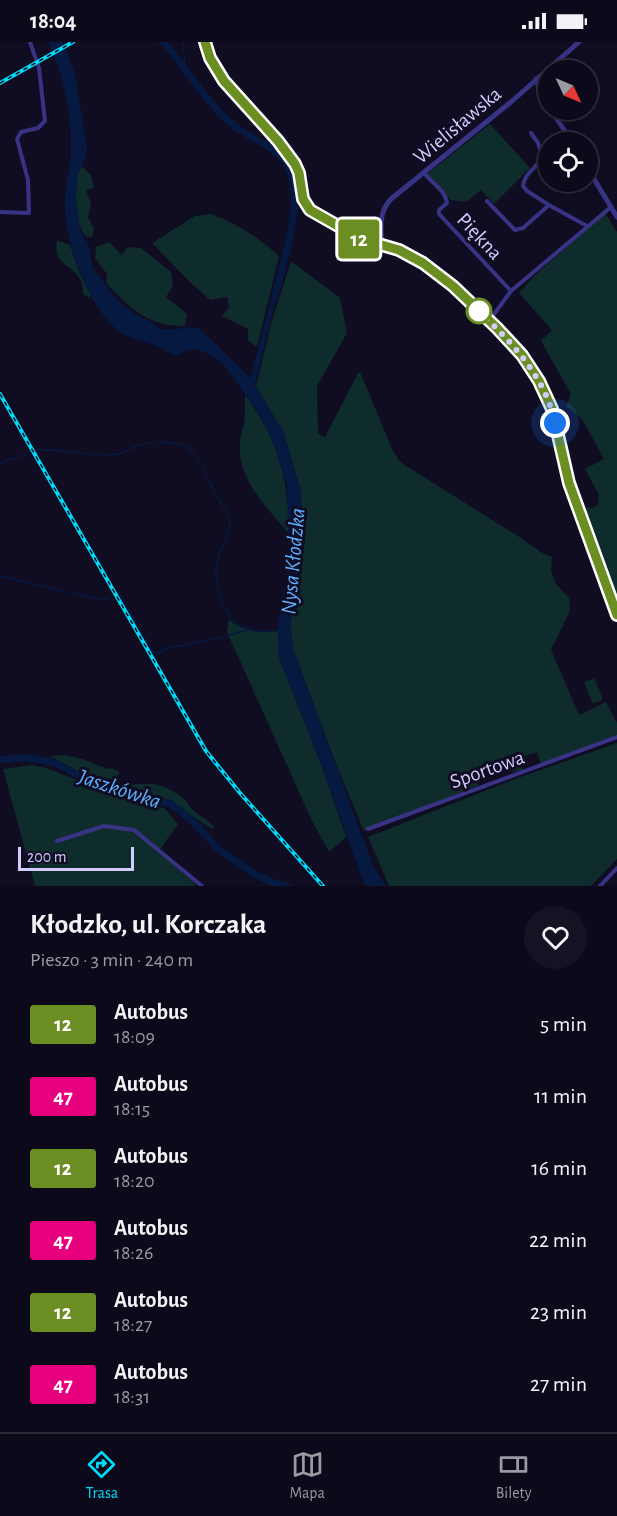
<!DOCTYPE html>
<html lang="pl">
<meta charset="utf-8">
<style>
:root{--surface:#0c091a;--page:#151223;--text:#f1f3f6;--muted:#9a9aa2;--line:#2c2a39;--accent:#00dbf8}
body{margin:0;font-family:"Alegreya Sans",sans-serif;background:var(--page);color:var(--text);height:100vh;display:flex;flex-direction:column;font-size:22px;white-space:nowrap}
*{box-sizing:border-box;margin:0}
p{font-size:20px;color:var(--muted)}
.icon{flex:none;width:33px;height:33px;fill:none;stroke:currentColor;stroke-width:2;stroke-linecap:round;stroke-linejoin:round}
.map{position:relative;height:844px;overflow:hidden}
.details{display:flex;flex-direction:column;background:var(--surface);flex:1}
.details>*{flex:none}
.badge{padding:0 12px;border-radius:4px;font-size:21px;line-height:39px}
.needle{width:39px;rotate:134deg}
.tools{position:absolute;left:538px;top:18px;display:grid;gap:12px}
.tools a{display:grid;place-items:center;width:60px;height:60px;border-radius:50%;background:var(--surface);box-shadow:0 3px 15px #0003,0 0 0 2px var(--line);font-size:30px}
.scale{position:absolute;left:18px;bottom:15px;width:116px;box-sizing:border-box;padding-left:6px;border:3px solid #d3cdff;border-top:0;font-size:16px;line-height:21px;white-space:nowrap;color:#d3cdff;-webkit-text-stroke:4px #100c22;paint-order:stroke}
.you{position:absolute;width:30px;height:30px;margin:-15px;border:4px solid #fff;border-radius:50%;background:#1a73e8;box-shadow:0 0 0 9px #1a73e833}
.map>.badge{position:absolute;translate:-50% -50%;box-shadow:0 0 0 3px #fff}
.round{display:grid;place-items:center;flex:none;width:63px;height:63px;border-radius:32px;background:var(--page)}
.headline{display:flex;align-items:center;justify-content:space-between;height:102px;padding:0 30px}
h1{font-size:28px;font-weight:700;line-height:45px}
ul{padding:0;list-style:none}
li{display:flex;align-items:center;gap:18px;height:72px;padding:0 30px}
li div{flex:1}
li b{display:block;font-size:22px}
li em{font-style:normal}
li .badge{min-width:66px;font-weight:700;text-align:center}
.status{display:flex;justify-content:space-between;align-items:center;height:42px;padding:0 30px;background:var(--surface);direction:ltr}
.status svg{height:16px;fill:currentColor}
.tabs{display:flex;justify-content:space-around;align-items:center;height:84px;border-top:2px solid var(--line);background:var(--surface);font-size:16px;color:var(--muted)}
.tabs a{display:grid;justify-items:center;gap:3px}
.tabs .current{color:var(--accent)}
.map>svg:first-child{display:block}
.green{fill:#0e2c2c}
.water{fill:#061a41}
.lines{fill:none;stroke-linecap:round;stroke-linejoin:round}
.stream{stroke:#061a41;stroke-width:1.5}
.river{stroke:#061a41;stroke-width:7}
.minor{stroke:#383384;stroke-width:4}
.tertiary{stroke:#383384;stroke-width:5}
.rail-casing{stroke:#00dbf8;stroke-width:4}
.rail{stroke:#100c22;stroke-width:1.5;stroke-dasharray:4.5;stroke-linecap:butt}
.line-casing{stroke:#fff;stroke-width:14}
.line{stroke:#6b8e23;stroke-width:9}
.walk{stroke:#d3cdff;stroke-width:6;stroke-dasharray:0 10.8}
.stop-dot{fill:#fff;stroke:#6b8e23;stroke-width:3}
.labels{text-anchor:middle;stroke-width:6;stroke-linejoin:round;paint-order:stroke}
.street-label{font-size:21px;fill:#d3cdff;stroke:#100c22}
.water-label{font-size:22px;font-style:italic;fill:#5bb0ff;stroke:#100c22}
</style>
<div class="status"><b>18:04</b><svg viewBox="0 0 49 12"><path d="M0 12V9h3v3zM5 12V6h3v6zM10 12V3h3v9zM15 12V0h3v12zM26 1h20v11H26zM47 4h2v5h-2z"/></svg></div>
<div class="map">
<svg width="617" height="844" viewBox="0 0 617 844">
<rect width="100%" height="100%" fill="#100c22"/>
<g class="green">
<polygon points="490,82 530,126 494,162 481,148 466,160 451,158 427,132"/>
<path d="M81,124l10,9 3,12 -8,4 5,12 -3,15 6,10 -2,9h-6c-12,-16 -14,-53 -5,-71z"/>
<polygon points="605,171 617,190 617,565 578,464 592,466 598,463 599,453 585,427 604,417 582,377 566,364 571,352 541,299 552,288 519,251 534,234"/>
<path d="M211,172c26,10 47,23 68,42l-22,91 -9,-7v-11l-26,-13 7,-9 -2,-10 -17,3 -21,-19 -37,-38 43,-27z"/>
<path d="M57,198l13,5 9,27 12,23 -2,3 -6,-4c0,-5 0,-10 -2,-14 -10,-17 -28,-14 -24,-40z"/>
<path d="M109,200l13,13 5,-8 14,1 30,24 2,14 -7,11 21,17 -2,12c-39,0 -53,-17 -79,-43l1,-9 -12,-16 1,-11z"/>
<polygon points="291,219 340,256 347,291 317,344 318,392 325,395 358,331 360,330 393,409 400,420 518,494 542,511 552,515 551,529 556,542 569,556 570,569 551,608 579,673 606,660 617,681 617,693 541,722 537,710 519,716 523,728 512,730 508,722 476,734 479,743 364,789 339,730 293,607 290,583 299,545 305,494 300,445 283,389 256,345 271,282"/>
<path d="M245,353c33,43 44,86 44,139 -21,-25 -53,-56 -49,-92 0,-7 3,-13 4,-19 1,-9 1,-19 1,-28z"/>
<path d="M229,577c11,12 33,15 49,12l1,27 43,109 24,70 -17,15 -17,-31 -85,-189z"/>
<polygon points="594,636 603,657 593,662 584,640"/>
<polygon points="617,701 617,817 591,844 389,844 368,795 515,737"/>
<path d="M63,713l20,4 24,10 5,-1 7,4 -3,11c12,4 24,0 37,1 12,2 25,8 33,17 3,4 5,8 9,11 7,5 13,8 19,15l-2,2 -44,-29 -45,-9 -27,-10 -46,-25z"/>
<polygon points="32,723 46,726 134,760 164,766 178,782 158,810 196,842 194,844 35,844 3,727"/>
</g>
<path class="water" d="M49,0h14l12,32 12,73 -1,11 -8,16 -2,24 4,31 9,17 3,21 25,33 16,13 21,10 5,5 7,2 29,-3 5,2 50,49 25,-93 3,5 -23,95 28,46 17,56 5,49 -6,51 -9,38 3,24 80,217 13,20h-21l-1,-2 -42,-117 -43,-109 -1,-35 11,-62 -2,-74 -12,-40 -17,-35 -34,-47c-8,-7 -25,-19 -37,-14 -5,1 -6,5 -12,4 -6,-1 -11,-6 -16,-8 -16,-7 -33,-8 -45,-20 -27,-26 -48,-83 -49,-120 -1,-22 7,-42 6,-64 0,-35 -9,-68 -22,-101z"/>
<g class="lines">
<g class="stream">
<polyline points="183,0 185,27"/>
<path d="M156,400c9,1 20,0 28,4 21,11 24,39 37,57 4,6 10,12 9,20 -2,14 -11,26 -13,40 -3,12 0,24 4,36 11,30 27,33 58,32"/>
<path d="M36,408c28,-2 55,8 82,4 11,-2 20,-12 32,-11"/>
<polyline points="0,421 27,412"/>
<polyline points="0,534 64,549"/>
<polyline points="118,549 152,610 159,611 170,605 181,604 222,595"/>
<polyline points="69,550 103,558 109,555"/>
<polyline points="226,594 248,588"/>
</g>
<g class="river">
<path d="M163,0c24,26 41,58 68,81 15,14 36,19 50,34 29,31 3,102 -6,138"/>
<polyline points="0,718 17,716 38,717 57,722 92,741 115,749 141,757 170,761 192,778 216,805 254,832 269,839 287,844"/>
</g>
<g class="minor">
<path d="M531,91l7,10 4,13c-4,12 -18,17 -19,30l4,5 22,14"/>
<path d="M424,131c8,10 22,18 23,30l-8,7v4l72,77"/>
<polyline points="487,159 515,188 523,186 549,163 587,184"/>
<polyline points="0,170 29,171 28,138 17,97 21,90 38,86 45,79 39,26 30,0"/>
<polyline points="489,279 511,249 611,165"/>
<polyline points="368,787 617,695"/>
<polyline points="57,799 104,784 134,788 202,844"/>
<polyline points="600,844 617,826"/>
</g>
<g class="tertiary">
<polyline points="205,0 210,16 223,39 278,99 295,122 299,131 303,157 310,168 361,197 399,208 423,221 453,245 497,286 522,313 539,339 552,367 569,441 617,573"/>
<polyline points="536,37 540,50 549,64"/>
<polyline points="551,68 572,100"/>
<polyline points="588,127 617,175"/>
<path d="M382,203c-1,-17 -4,-32 9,-46l120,-97 68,-60"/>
</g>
<g class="rail-casing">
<g id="rail">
<polyline points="0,41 73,0"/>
<polyline points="0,352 206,709 240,751 323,844"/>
</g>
</g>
<use href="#rail" class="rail"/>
</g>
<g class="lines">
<g class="line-casing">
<polyline id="line" points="205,0 210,16 224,39 278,99 295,122 299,131 303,157 310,168 361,197 399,208 423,221 453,244 497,286 522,313 539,339 552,367 569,441 617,573"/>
</g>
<use href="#line" class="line"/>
<path class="walk" d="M479,269c33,32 66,65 76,112"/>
</g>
<circle class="stop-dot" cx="479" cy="269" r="12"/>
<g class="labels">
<g class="street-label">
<text transform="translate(457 83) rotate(-40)" y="7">Wielisławska</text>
<text transform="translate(480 194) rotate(47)" y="7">Piękna</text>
<text transform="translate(487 727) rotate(-20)" y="7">Sportowa</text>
</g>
<g class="water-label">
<text transform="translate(292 519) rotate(-85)" y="8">Nysa Kłodzka</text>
<text transform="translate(120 746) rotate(18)" y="8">Jaszkówka</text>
</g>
</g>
</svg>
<div class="tools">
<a><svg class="needle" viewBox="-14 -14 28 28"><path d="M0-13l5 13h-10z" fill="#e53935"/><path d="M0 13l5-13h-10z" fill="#9a9aa2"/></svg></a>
<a><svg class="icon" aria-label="locate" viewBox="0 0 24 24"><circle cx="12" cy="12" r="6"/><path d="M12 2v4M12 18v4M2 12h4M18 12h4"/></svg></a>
</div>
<div class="scale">200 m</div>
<div class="you" style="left:555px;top:381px"></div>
<b class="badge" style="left:359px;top:197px;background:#6b8e23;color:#fff">12</b>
</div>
<section class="details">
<div class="headline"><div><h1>Kłodzko, ul. Korczaka</h1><p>Pieszo · 3 min · 240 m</p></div><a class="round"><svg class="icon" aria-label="heart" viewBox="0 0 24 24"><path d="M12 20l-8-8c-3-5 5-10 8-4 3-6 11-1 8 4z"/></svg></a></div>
<ul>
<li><span class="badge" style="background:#6b8e23;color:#fff">12</span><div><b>Autobus</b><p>18:09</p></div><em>5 min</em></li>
<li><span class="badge" style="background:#e6007e;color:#fff">47</span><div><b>Autobus</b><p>18:15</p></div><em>11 min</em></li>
<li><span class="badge" style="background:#6b8e23;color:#fff">12</span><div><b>Autobus</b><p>18:20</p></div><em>16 min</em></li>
<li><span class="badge" style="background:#e6007e;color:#fff">47</span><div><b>Autobus</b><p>18:26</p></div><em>22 min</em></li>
<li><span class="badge" style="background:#6b8e23;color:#fff">12</span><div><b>Autobus</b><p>18:27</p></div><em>23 min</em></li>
<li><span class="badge" style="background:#e6007e;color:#fff">47</span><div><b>Autobus</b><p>18:31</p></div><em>27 min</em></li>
</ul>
</section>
<nav class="tabs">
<a class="current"><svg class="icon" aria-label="directions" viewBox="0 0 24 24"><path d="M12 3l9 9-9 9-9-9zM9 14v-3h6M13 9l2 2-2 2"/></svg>Trasa</a>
<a><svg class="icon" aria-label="map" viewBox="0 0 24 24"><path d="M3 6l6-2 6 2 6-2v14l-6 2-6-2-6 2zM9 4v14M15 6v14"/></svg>Mapa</a>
<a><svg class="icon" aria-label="tickets" viewBox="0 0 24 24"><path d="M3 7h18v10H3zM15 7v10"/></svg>Bilety</a>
</nav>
